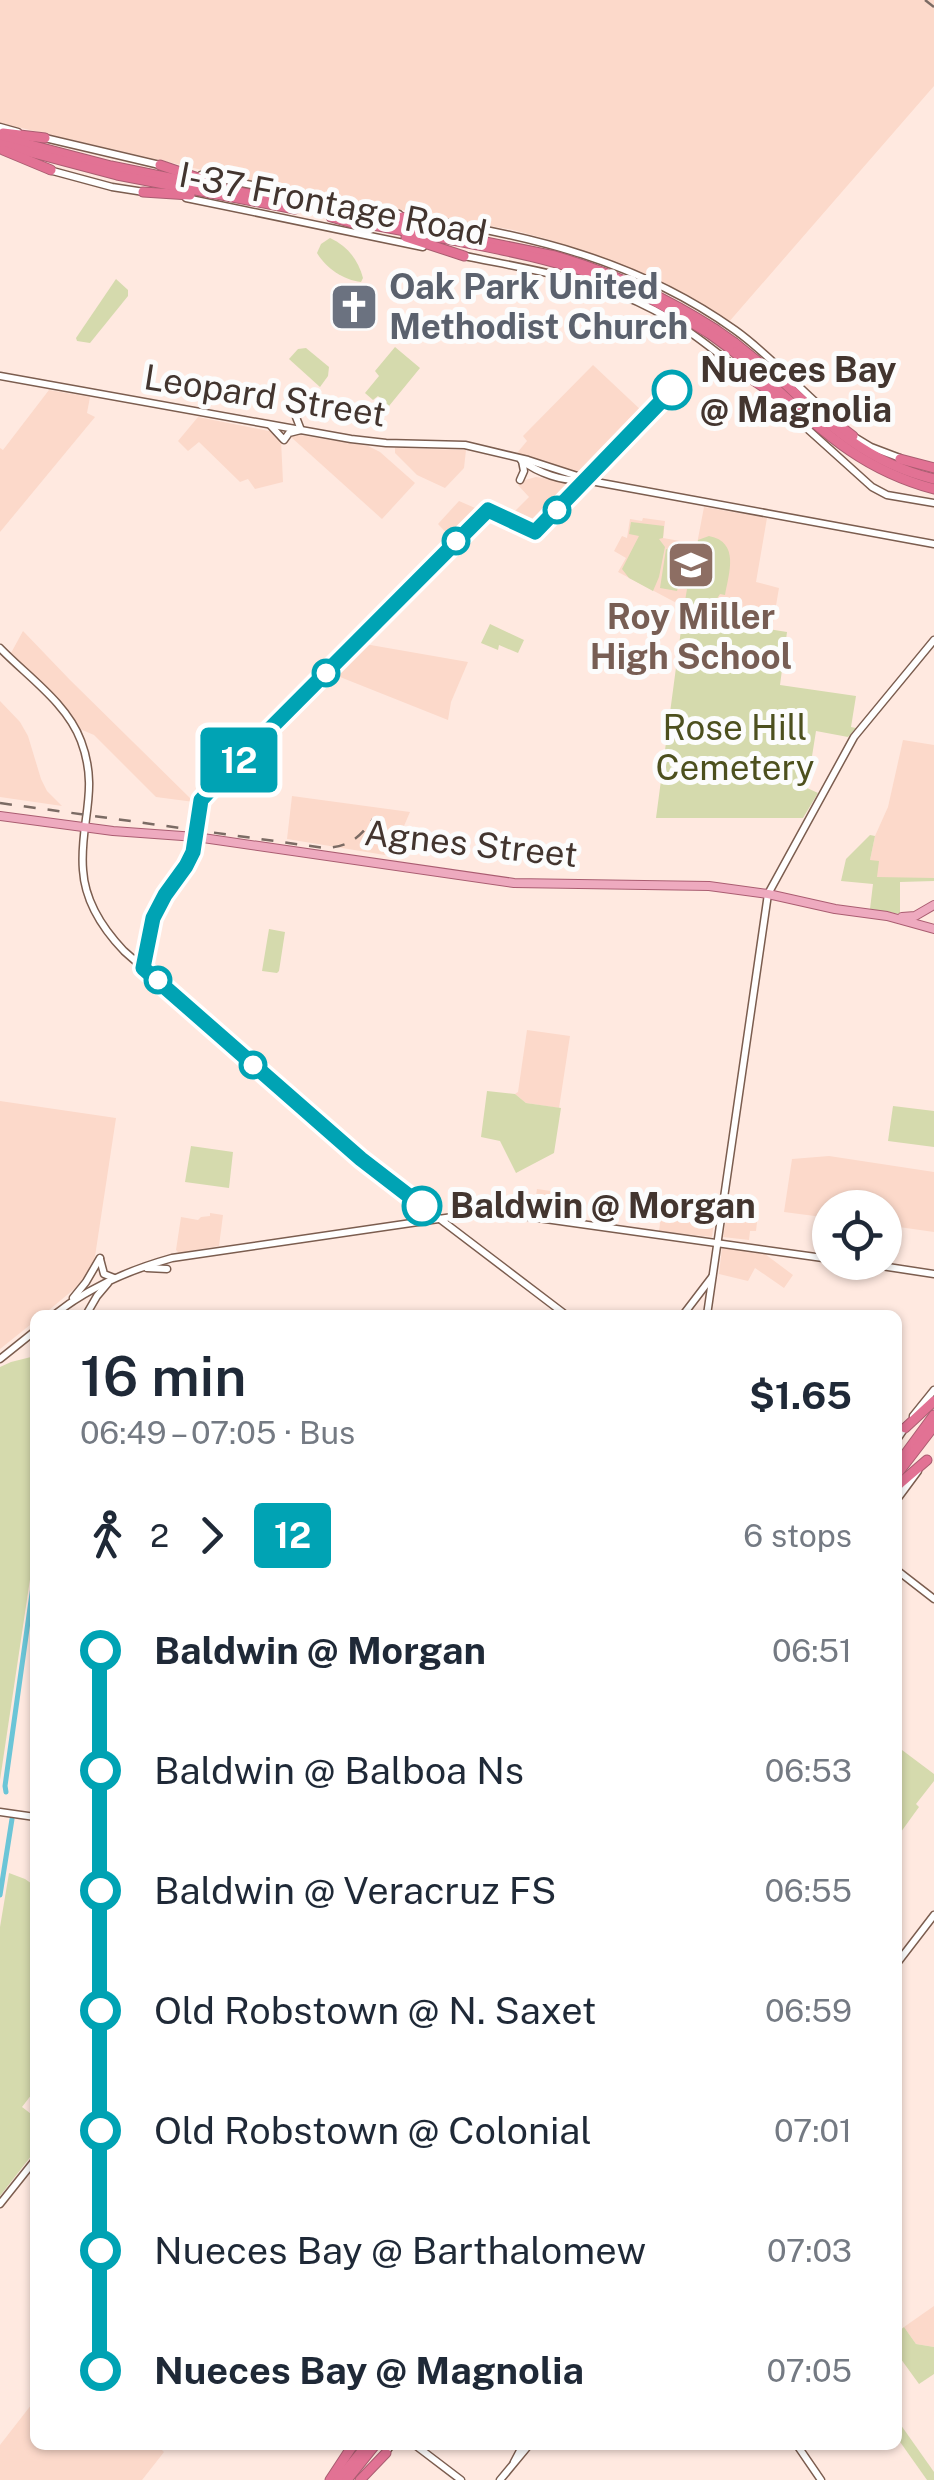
<!DOCTYPE html>
<meta charset="utf-8">
<style>
:root{--surface:#fff;--page:#f2f2f3;--text:#1f2937;--muted:#747a83}
body{margin:0;font-family:"Public Sans",sans-serif;background:var(--page);color:var(--text);height:100vh;display:flex;flex-direction:column;font-size:38px;white-space:nowrap}
*{box-sizing:border-box;margin:0}
p{font-size:32px;color:var(--muted)}
.icon{flex:none;width:55px;height:55px;fill:none;stroke:currentColor;stroke-width:2;stroke-linecap:round;stroke-linejoin:round}
.map{position:relative;flex:1;overflow:hidden}
.side{position:absolute;left:30px;top:1310px;width:872px;height:1140px;display:flex;flex-direction:column;background:var(--surface);border-radius:15px;box-shadow:0 2px 8px #0004}
.side>*{flex:none}
.badge{padding:0 20px;border-radius:8px;font-size:35px;line-height:65px}
.controls{position:absolute;left:812px;top:1190px;display:grid;gap:20px}
.controls a{display:grid;place-items:center;width:90px;height:90px;border-radius:50%;background:var(--surface);box-shadow:0 2px 8px #0004;font-size:50px}
.map>.badge{position:absolute;translate:-50% -50%;box-shadow:0 0 0 5px #fff}
.legs{display:flex;align-items:center;gap:15px;height:110px;padding:0 50px;font-size:32px}
.legs p{margin-inline-start:auto}
.summary{display:flex;align-items:center;justify-content:space-between;height:170px;padding:0 50px}
h1{font-size:55px;font-weight:600;line-height:75px}
ul{padding:0 50px;list-style:none}
li{display:flex;align-items:center;gap:35px;height:120px;font-size:38px}
li i{display:grid;place-items:center;width:15px;height:100%;margin:0 12px;background:currentColor}
li i::after{content:'';width:25px;height:25px;margin:-12px;border:8px solid;border-radius:50%;background:var(--surface)}
li p{margin-inline-start:auto}
li:first-child i{background:linear-gradient(#0000 50%,currentColor 0)}
li:last-child i{background:linear-gradient(currentColor 50%,#0000 0)}
.map>svg:first-child{display:block}
.built{fill:#fcd9ca}
.green{fill:#d5daad}
.lines{fill:none;stroke-linecap:round;stroke-linejoin:round}
.canal{stroke:#6bc5d7;stroke-width:5}
.secondary-casing{stroke:#7b5d4f;stroke-width:9}
.primary-casing{stroke:#aa5d71;stroke-width:10}
.motorway-casing{stroke:#aa5d71;stroke-width:11}
.secondary{stroke:#fff;stroke-width:6}
.primary{stroke:#eeaabf;stroke-width:8}
.motorway{stroke:#e27294;stroke-width:9}
.rail{stroke:#7b6b64;stroke-width:2.5;stroke-dasharray:12 12;stroke-linecap:butt}
.motorway-bridge-casing{stroke:#aa5d71;stroke-width:11;stroke-linecap:butt}
.motorway-bridge{stroke:#e27294;stroke-width:9}
.line-1-casing{stroke:#fff;stroke-width:22}
.line-1{stroke:#00a3b4;stroke-width:15}
.stop-1-dot{fill:#fff;stroke:#00a3b4;stroke-width:5}
.labels{text-anchor:middle;stroke-width:10;stroke-linejoin:round;paint-order:stroke}
.street-label{font-size:35px;fill:#43352f;stroke:#fcfcfc}
.worship-label{font-size:35px;font-weight:bold;fill:#5b616d;stroke:#fcfcfc;text-anchor:start}
.stop-label{font-size:35px;font-weight:bold;fill:#43352f;stroke:#fcfcfc;text-anchor:start}
.education-label{font-size:35px;font-weight:bold;fill:#785e54;stroke:#fcfcfc}
.park-label{font-size:35px;fill:#4d501e;stroke:#fcfcfc}
</style>
<div class="map">
<svg width="934" height="2480" viewBox="0 0 934 2480">
<rect width="100%" height="100%" fill="#ffe9e0"/>
<g class="built">
<polygon points="0,0 934,0 934,86 728,323 615,263 547,239 513,230 275,187 0,123"/>
<polygon points="593,365 644,413 589,470 583,473 576,472 517,453 527,441 523,436"/>
<polygon points="49,390 90,397 87,413 95,417 0,532 0,448 3,450"/>
<polygon points="198,417 274,432 281,440 283,482 255,489 248,479 240,482 199,442 188,451 178,441"/>
<polygon points="294,434 368,446 380,452 415,483 382,519 291,437"/>
<polygon points="395,448 466,450 464,468 445,488 417,475 395,453"/>
<polygon points="536,477 575,483 576,485 569,492 562,491 560,498 563,499 534,528 510,516 529,497 518,485 525,480"/>
<polygon points="459,501 482,511 453,540 438,524"/>
<polygon points="704,507 767,518 756,582 779,588 773,623 686,608 618,572 626,558 614,551 622,536 627,538 630,519 642,521 643,518 665,521 663,538 697,544"/>
<polygon points="23,631 70,680 194,802 156,797 94,735 80,729 50,693 11,653"/>
<polygon points="359,643 468,662 451,702 448,720 330,673"/>
<polygon points="0,701 20,722 28,736 41,779 47,791 62,806 0,797"/>
<polygon points="903,740 934,745 934,878 877,878 870,860 875,836 888,807"/>
<polygon points="292,796 410,812 391,856 287,839"/>
<polygon points="527,1030 570,1036 559,1108 526,1103 515,1094 518,1092"/>
<polygon points="0,1101 116,1118 94,1263 83,1282 73,1290 43,1315 35,1315 35,1321 0,1349"/>
<polygon points="829,1156 934,1172 934,1232 885,1225 885,1208 830,1208 830,1218 784,1212 792,1159"/>
<polygon points="537,1189 565,1193 561,1217 528,1213 530,1203 535,1202"/>
<polygon points="663,1201 716,1208 712,1237 659,1231"/>
<polygon points="728,1209 758,1213 756,1231 750,1231 749,1240 723,1237"/>
<polygon points="210,1213 223,1215 219,1246 179,1253 176,1250 181,1217 198,1220 201,1217 210,1216"/>
<polygon points="722,1248 765,1254 793,1275 784,1288 755,1268 748,1281 719,1274"/>
<polygon points="934,2306 934,2347 916,2344 904,2327"/>
<polygon points="35,2400 35,2445 157,2445 164,2452 142,2480 0,2480 0,2445"/>
</g>
<g class="green">
<path d="M330,238c17,8 28,21 33,40l-2,4c-18,-2 -35,-14 -44,-29l4,-9z"/>
<polygon points="116,279 128,290 128,296 90,343 77,341 76,338"/>
<polygon points="395,347 420,368 389,406 378,396 373,400 365,393 379,376 375,371"/>
<polygon points="306,348 329,367 328,376 320,387 289,359 298,349"/>
<polygon points="631,522 664,526 663,538 659,539 665,547 659,577 653,591 629,578 622,569 639,536 629,534"/>
<path d="M709,536c31,6 20,37 16,59l-5,-1 -4,6 -2,13 -30,-6 3,-18 -9,-2 -1,4 -17,-3 6,-39 18,5 14,-8v-6z"/>
<polygon points="683,615 787,632 780,685 856,696 851,727 856,728 848,737 816,731 807,788 818,793 803,818 656,818"/>
<polygon points="490,624 524,640 518,653 499,645 498,650 481,643"/>
<polygon points="870,835 875,836 870,860 879,861 877,877 934,878 934,881 900,882 900,914 870,909 873,884 841,881 846,859"/>
<polygon points="269,929 285,932 279,971 277,973 262,971"/>
<polygon points="487,1091 515,1094 526,1103 561,1108 554,1153 516,1173 500,1141 481,1137"/>
<polygon points="893,1106 934,1111 934,1147 888,1141"/>
<polygon points="191,1146 233,1152 229,1188 185,1182"/>
<polygon points="35,1356 35,1546 0,1780 0,1367 11,1362"/>
<polygon points="898,1747 934,1774 934,1781 916,1804 919,1807 898,1836"/>
<polygon points="9,1873 25,1879 35,1886 35,2090 22,2107 35,2117 35,2151 0,2196 0,1927"/>
<polygon points="904,2327 916,2344 934,2347 934,2374 919,2384 898,2355 898,2332"/>
<polygon points="898,2421 934,2472 934,2480 927,2480 898,2439"/>
</g>
<g class="lines">
<g class="canal">
<polyline points="6,1792 5,1786 35,1572"/>
<polyline points="0,1895 12,1819"/>
</g>
<g class="secondary-casing">
<g id="secondary">
<polyline points="0,127 18,132"/>
<polyline points="45,138 164,166"/>
<polyline points="49,170 112,187 144,192"/>
<polyline points="201,175 399,214"/>
<polyline points="186,198 423,247"/>
<path d="M416,218c115,17 222,43 319,112 31,22 58,52 86,77"/>
<path d="M460,255c66,14 133,23 194,55 32,17 61,41 89,63"/>
<polyline points="704,358 727,363"/>
<polyline points="0,376 351,439 386,443 465,445 528,460 596,482 934,544"/>
<polyline points="772,397 872,487 887,495 934,503"/>
<polyline points="271,426 284,440 289,433 301,430 296,417"/>
<polyline points="853,436 871,447 900,458"/>
<path d="M521,460c17,13 42,22 64,20"/>
<polyline points="520,480 524,471 522,461"/>
<path d="M0,648c27,28 67,55 81,93 19,50 -2,82 2,129 2,32 20,59 41,81l237,208 205,156"/>
<polyline points="100,1259 104,1274 114,1278"/>
<polyline points="855,1262 934,1274"/>
<polyline points="147,1268 167,1269"/>
<polyline points="73,1298 86,1282 100,1258"/>
<path d="M54,1315c35,-28 75,-45 118,-57l294,-43 35,-1 30,3 299,42"/>
<polyline points="86,1315 97,1296 108,1283"/>
<polyline points="683,1315 712,1277"/>
<polyline points="707,1315 768,894 854,737 934,640"/>
<polyline points="0,1359 35,1331"/>
<polyline points="913,1416 934,1390"/>
<polyline points="898,1438 906,1426"/>
<polyline points="898,1498 918,1471"/>
<polyline points="898,1571 934,1599"/>
<polyline points="0,1812 35,1817"/>
<polyline points="898,1962 934,1915"/>
<polyline points="0,2204 35,2160"/>
<polyline points="415,2445 461,2480"/>
<polyline points="797,2445 821,2480"/>
<polyline points="383,2456 391,2445"/>
<polyline points="514,2462 523,2445"/>
<polyline points="500,2480 529,2445"/>
</g>
</g>
<g class="primary-casing">
<g id="primary">
<polyline points="0,816 113,831 196,837 514,883 709,886 768,894 835,909 887,916 934,929"/>
<polyline points="902,917 915,916 934,905"/>
</g>
</g>
<g class="motorway-casing">
<g id="motorway">
<polyline points="3,133 45,138"/>
<path d="M0,137l111,29 444,90c58,17 110,41 160,73"/>
<polyline points="0,144 117,175 295,209"/>
<polyline points="3,150 51,170"/>
<polyline points="160,165 207,181"/>
<polyline points="143,192 190,195"/>
<polyline points="331,217 367,227"/>
<polyline points="391,217 418,218"/>
<path d="M364,223c86,18 184,30 265,65 28,13 55,30 81,46"/>
<polyline points="406,237 464,256"/>
<polyline points="735,343 783,382"/>
<path d="M729,348c72,57 111,116 205,141"/>
<polyline points="741,372 780,398"/>
<path d="M779,378c48,46 88,85 155,101"/>
<polyline points="815,407 853,436"/>
<polyline points="900,459 934,468"/>
<polyline points="905,1428 934,1401"/>
<polyline points="898,1464 934,1415"/>
<polyline points="898,1473 934,1426"/>
<polyline points="898,1485 927,1460"/>
<polyline points="330,2480 353,2445"/>
<polyline points="338,2480 367,2445"/>
<polyline points="347,2480 375,2445"/>
<polyline points="360,2480 386,2453"/>
</g>
</g>
<use href="#secondary" class="secondary"/>
<use href="#primary" class="primary"/>
<use href="#motorway" class="motorway"/>
<g class="rail">
<polyline points="925,0 934,7"/>
<path d="M0,803l325,45c23,-1 35,-10 48,-29"/>
</g>
<g class="motorway-bridge-casing">
<g id="motorway-bridge">
<polyline points="715,329 735,343"/>
<polyline points="710,334 729,348"/>
</g>
</g>
<use href="#motorway-bridge" class="motorway-bridge"/>
</g>
<g class="lines">
<g class="line-1-casing">
<polyline id="line-1" points="422,1206 361,1159 143,968 153,918 165,895 186,866 193,852 201,800 225,774 488,510 535,532 672,390"/>
</g>
<use href="#line-1" class="line-1"/>
</g>
<defs>
<g id="church-square" transform="scale(2.5)"><rect x="-9" y="-9" width="18" height="18" rx="4" fill="#6b7280" stroke="#fcfcfc"/><path d="M-1.2-6h2.4v3.5h3.3v2.4h-3.3V6h-2.4V-.1h-3.3v-2.4h3.3Z" fill="#fff"/></g>
<g id="school-square" transform="scale(2.5)"><rect x="-9" y="-9" width="18" height="18" rx="4" fill="#8d6e63" stroke="#fcfcfc"/><path d="M0-5L7-2L0 1L-7-2ZM-4 1L0 2.5L4 1V4Q0 6-4 4Z" fill="#fff"/></g>
</defs>
<g fill-rule="evenodd">
<use href="#church-square" x="354" y="307"/>
<use href="#school-square" x="691" y="565"/>
</g>
<g class="stop-1-dot">
<circle cx="672" cy="390" r="18"/>
<circle cx="557" cy="510" r="12"/>
<circle cx="456" cy="541" r="12"/>
<circle cx="326" cy="673" r="12"/>
<circle cx="158" cy="980" r="12"/>
<circle cx="253" cy="1065" r="12"/>
<circle cx="422" cy="1206" r="18"/>
</g>
<g class="labels">
<g class="street-label">
<text transform="translate(333 204) rotate(11)" y="12">I-37 Frontage Road</text>
<text transform="translate(265 396) rotate(9)" y="12">Leopard Street</text>
<text transform="translate(471 844) rotate(6)" y="12">Agnes Street</text>
</g>
<g class="worship-label">
<text x="389" y="299">Oak Park United<tspan x="389" dy="40">Methodist Church</tspan></text>
</g>
<g class="stop-label">
<text x="700" y="382">Nueces Bay<tspan x="700" dy="40">@ Magnolia</tspan></text>
<text x="450" y="1218">Baldwin @ Morgan</text>
</g>
<g class="education-label">
<text x="691" y="629">Roy Miller<tspan x="691" dy="40">High School</tspan></text>
</g>
<g class="park-label">
<text x="735" y="740">Rose Hill<tspan x="735" dy="40">Cemetery</tspan></text>
</g>
</g>
</svg>
<div class="controls">
<a><svg class="icon" aria-label="locate" viewBox="0 0 24 24"><circle cx="12" cy="12" r="6"/><path d="M12 2v4M12 18v4M2 12h4M18 12h4"/></svg></a>
</div>
<b class="badge" style="left:239px;top:760px;background:#00a3b4;color:#fff">12</b>
<section class="side">
<div class="summary"><div><h1>16 min</h1><p>06:49 – 07:05 · Bus</p></div><b>$1.65</b></div>
<div class="legs"><svg class="icon" aria-label="walk" viewBox="0 0 24 24"><circle cx="13" cy="4" r="2"/><path d="M13 8l-2 6 4 7M11 14l-3 7M7 12l3-4h3l4 4"/></svg>2<svg class="icon" aria-label="forward" viewBox="0 0 24 24"><path d="M9 5l7 7-7 7"/></svg><b class="badge" style="background:#00a3b4;color:#fff">12</b><p>6 stops</p></div>
<ul>
<li><i style="color:#00a3b4"></i><b>Baldwin @ Morgan</b><p>06:51</p></li>
<li><i style="color:#00a3b4"></i><span>Baldwin @ Balboa Ns</span><p>06:53</p></li>
<li><i style="color:#00a3b4"></i><span>Baldwin @ Veracruz FS</span><p>06:55</p></li>
<li><i style="color:#00a3b4"></i><span>Old Robstown @ N. Saxet</span><p>06:59</p></li>
<li><i style="color:#00a3b4"></i><span>Old Robstown @ Colonial</span><p>07:01</p></li>
<li><i style="color:#00a3b4"></i><span>Nueces Bay @ Barthalomew</span><p>07:03</p></li>
<li><i style="color:#00a3b4"></i><b>Nueces Bay @ Magnolia</b><p>07:05</p></li>
</ul>
</section>
</div>
